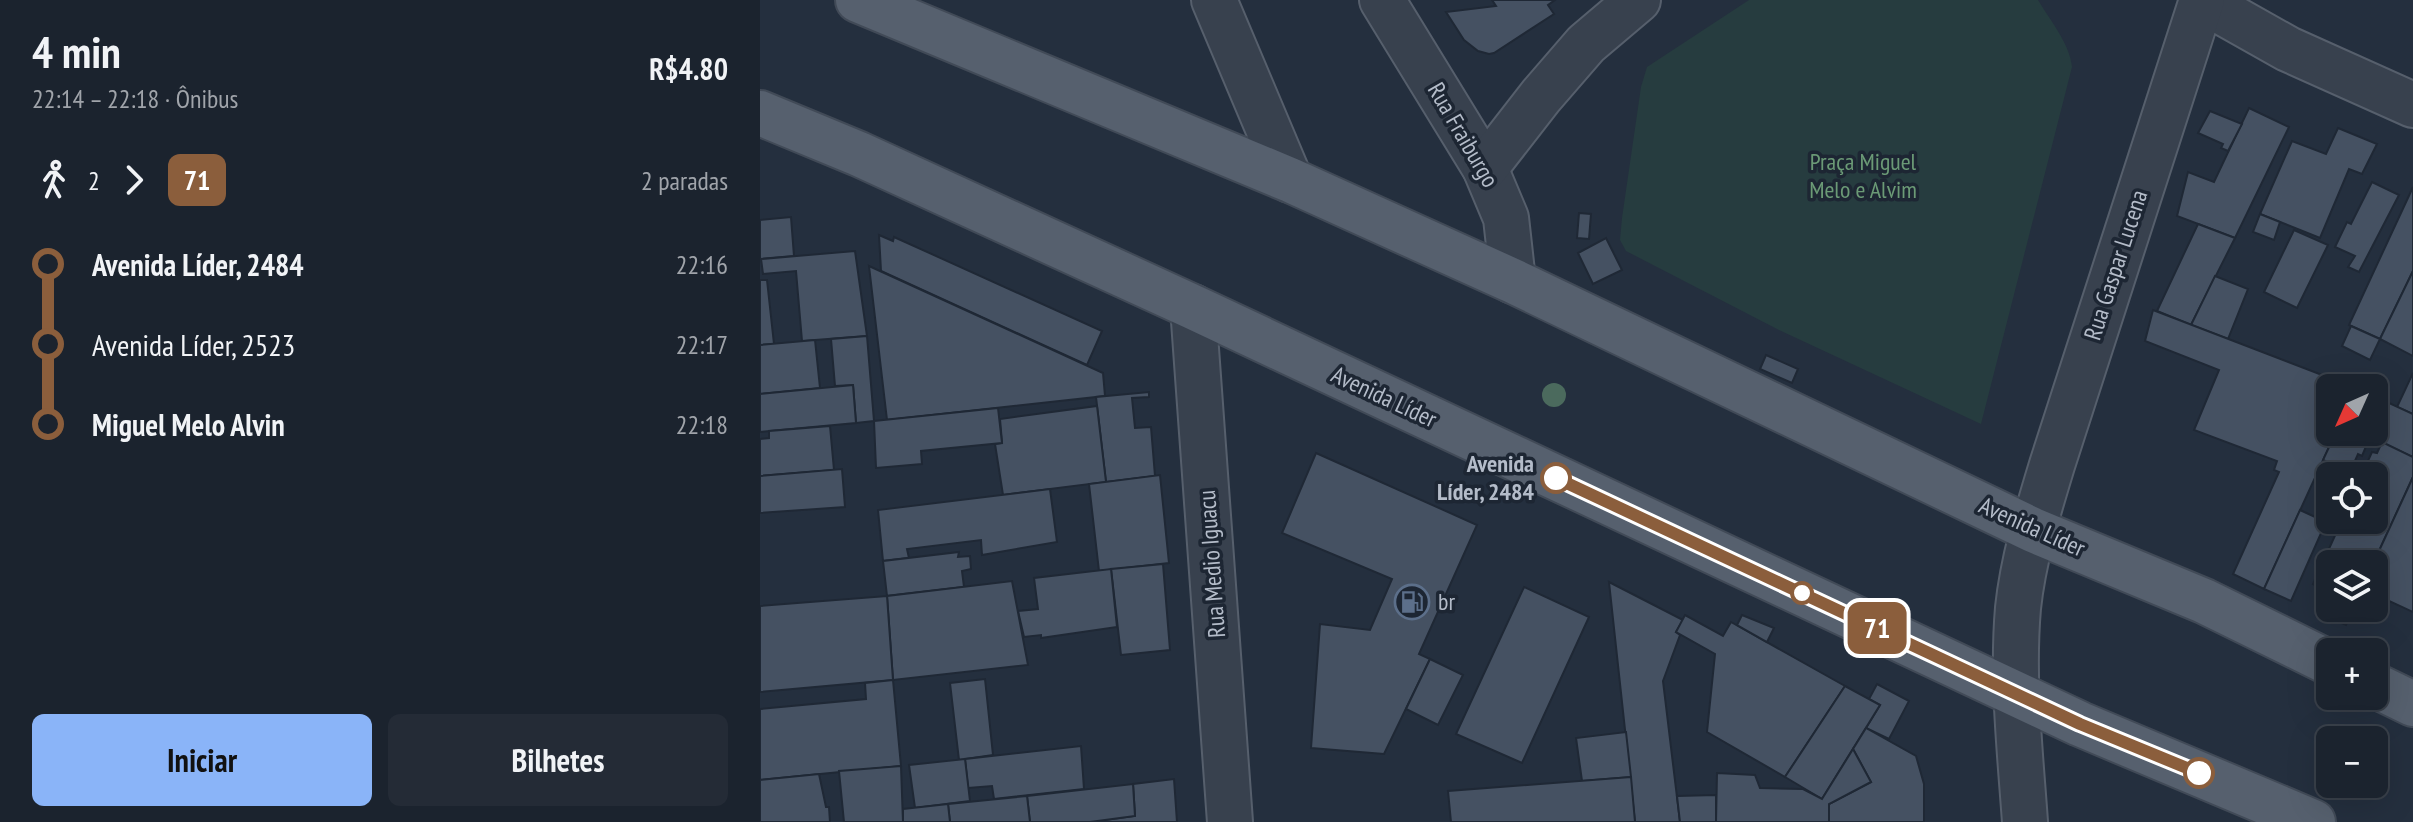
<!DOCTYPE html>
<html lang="pt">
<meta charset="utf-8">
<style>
:root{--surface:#1b232e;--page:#242b36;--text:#f1f3f6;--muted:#a0a4aa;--line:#39404a;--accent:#8ab4f8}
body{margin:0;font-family:"PT Sans Narrow",sans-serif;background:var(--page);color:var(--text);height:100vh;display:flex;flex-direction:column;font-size:30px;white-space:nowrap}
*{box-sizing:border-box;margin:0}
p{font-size:26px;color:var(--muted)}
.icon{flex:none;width:44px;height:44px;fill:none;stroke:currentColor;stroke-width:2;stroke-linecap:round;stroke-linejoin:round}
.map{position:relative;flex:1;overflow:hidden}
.details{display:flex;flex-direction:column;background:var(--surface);width:760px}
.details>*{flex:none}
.badge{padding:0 16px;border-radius:12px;font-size:28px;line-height:52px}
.needle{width:52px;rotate:225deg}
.buttons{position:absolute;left:1556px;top:374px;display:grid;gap:16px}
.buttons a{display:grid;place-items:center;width:72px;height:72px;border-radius:12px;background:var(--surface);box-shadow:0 8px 32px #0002,0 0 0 2px var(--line);font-size:40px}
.map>.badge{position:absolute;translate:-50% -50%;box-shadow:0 0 0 4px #fff}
.legs{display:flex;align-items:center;gap:12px;height:88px;padding:0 32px;font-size:26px}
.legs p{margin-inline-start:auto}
.head{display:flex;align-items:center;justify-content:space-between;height:136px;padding:0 32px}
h1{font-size:44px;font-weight:600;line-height:60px}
.button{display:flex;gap:16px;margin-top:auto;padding:16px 32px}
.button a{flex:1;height:92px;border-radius:12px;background:var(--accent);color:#111;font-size:32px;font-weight:600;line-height:92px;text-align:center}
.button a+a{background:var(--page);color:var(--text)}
ul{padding:0 32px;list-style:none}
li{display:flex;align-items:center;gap:28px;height:80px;font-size:30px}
li i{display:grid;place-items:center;width:12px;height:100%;margin:0 10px;background:currentColor}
li i::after{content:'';width:20px;height:20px;margin:-10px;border:6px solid;border-radius:50%;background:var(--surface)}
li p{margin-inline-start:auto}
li:first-child i{background:linear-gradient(#0000 50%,currentColor 0)}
li:last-child i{background:linear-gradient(currentColor 50%,#0000 0)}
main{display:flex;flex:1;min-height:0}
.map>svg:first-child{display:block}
.green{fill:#263c3f}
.building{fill:#455162;stroke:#1f2835;stroke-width:2}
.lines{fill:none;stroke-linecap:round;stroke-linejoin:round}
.minor-casing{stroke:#565f6c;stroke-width:48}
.major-casing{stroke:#414a57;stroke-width:48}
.minor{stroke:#38414e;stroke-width:44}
.major{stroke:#56606e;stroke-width:44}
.tree{fill:#4b6a5d}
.line-1-casing{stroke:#fff;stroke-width:18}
.line-1{stroke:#8b5e3c;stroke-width:12}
.stop-1-dot{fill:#fff;stroke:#8b5e3c;stroke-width:4}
.labels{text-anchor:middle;stroke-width:7;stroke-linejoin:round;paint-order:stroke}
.street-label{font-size:24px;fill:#b4bcc9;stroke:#1d2633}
.park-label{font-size:24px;fill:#6b9a76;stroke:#1d2633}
.stop-label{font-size:24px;font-weight:bold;fill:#b4bcc9;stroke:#1d2633;text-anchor:end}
.poi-label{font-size:24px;fill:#b4bcc9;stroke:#1d2633;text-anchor:start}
</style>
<main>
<section class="details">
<div class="head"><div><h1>4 min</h1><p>22:14 – 22:18 · Ônibus</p></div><b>R$4.80</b></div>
<div class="legs"><svg class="icon" aria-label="walk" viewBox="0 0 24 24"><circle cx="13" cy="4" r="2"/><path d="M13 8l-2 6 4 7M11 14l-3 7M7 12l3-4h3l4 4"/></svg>2<svg class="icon" aria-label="forward" viewBox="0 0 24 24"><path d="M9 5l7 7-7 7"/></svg><b class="badge" style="background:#8b5e3c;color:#fff">71</b><p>2 paradas</p></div>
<ul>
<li><i style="color:#8b5e3c"></i><b>Avenida Líder, 2484</b><p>22:16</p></li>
<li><i style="color:#8b5e3c"></i><span>Avenida Líder, 2523</span><p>22:17</p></li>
<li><i style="color:#8b5e3c"></i><b>Miguel Melo Alvin</b><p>22:18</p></li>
</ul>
<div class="button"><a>Iniciar</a><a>Bilhetes</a></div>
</section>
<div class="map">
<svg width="1653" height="822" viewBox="0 0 1653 822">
<rect width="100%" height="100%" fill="#242f3e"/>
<path class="green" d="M989,0h289c12,20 32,44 34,67l-91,357 -202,-94 -153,-79 -6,-11 2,-22 19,-131 6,-20z"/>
<g class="building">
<polygon points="732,0 795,0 788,5 794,14 734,53 729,54 718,51 704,40 686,12 736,6"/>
<polygon points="1489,108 1529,127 1475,238 1417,216 1428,172 1454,182"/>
<polygon points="1450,111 1482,124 1468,151 1461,148 1463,144 1438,133"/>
<polygon points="1578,128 1617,144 1602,174 1589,169 1560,238 1500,214 1532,141 1566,154"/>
<polygon points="1612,182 1639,195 1599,272 1588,267 1595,256 1575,247 1587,222 1591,224"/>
<polygon points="1653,187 1653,271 1620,339 1589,325"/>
<polygon points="819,213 831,214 829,239 817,238"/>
<polygon points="1500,214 1520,222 1514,240 1493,232"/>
<polygon points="31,217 34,256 0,259 0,220"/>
<polygon points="1438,224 1475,238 1431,325 1397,311"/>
<polygon points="1534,230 1568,245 1537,308 1504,292"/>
<polygon points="119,235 133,241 134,237 342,331 327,365 121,271"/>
<polygon points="846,238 862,270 833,284 818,253"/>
<polygon points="95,251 107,336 42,341 36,271 3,274 1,259"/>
<polygon points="109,266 343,373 345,396 127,420"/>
<polygon points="1653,271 1653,356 1620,339"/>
<polygon points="1455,276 1488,289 1468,339 1431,325"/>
<polygon points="0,280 7,280 14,344 0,345"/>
<polygon points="1393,310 1596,388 1570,388 1570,432 1576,432 1504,589 1473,574 1519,472 1514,470 1517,461 1434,430 1459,370 1385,341"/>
<polygon points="1591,326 1620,339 1610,360 1582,346"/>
<polygon points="107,336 114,421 96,423 93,385 75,386 71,339"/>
<polygon points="55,340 60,388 0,394 0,345"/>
<polygon points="1006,355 1038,369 1032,383 1000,369"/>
<polygon points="1653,373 1653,414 1637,407"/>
<polygon points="93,385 96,423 0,432 0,394"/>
<polygon points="389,392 389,397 372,398 375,428 391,427 395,476 346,482 336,397"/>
<polygon points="1614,396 1653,414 1653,457 1610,437 1602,456 1598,454 1590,472 1563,460 1576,432 1614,432"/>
<polygon points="337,406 346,482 243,495 235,444 242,443 240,419"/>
<polygon points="238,408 242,443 161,451 162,464 116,468 114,421"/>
<polygon points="70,426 74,470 0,476 0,439 9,438 9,431"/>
<polygon points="1622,442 1653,457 1653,477 1613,564 1570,564 1570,608 1593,608 1586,625 1558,613 1567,591 1553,584 1582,520 1614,520 1614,476 1601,476 1612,452 1617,453"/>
<polygon points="556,453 717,525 659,654 670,659 624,754 551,748 560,624 610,630 632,579 522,533"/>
<polygon points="82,469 85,507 0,513 0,476"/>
<polygon points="400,475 409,563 339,571 329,484"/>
<polygon points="1653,477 1653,612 1614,594 1613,564"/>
<polygon points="290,489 297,542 222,555 221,540 147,549 149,558 123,561 118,510"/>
<polygon points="1540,510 1566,522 1531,601 1504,589"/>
<polygon points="199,552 198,557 210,556 211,569 202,571 204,587 127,596 123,561"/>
<polygon points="403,564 410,650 361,655 351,569"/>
<polygon points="351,569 357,627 281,638 281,635 264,637 258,611 278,609 274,578"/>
<polygon points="252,581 268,665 133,680 127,596"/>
<polygon points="849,582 923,620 916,632 920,635 903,681 920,822 875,822"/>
<polygon points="764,587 829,617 762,763 696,734"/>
<polygon points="127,596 133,680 0,692 0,606"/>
<polygon points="925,615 963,636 971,622 1085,686 1025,777 947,732 955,654 916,632"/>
<polygon points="982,615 1014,628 1007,642 977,625"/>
<polygon points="670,659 703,675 678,725 646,709"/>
<polygon points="225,679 233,755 199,760 190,683"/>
<polygon points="133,680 141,766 0,780 0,709 106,699 105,683"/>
<polygon points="1117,684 1149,701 1129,739 1106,728 1120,705 1109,699"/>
<polygon points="1085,686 1120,705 1062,799 1025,777"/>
<polygon points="1106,728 1156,756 1164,784 1164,822 1069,822 1069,804 1111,782 1093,749"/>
<polygon points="866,732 871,777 822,781 816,738"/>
<polygon points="321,746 324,789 234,799 232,786 208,788 205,759"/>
<polygon points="1093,749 1111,782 1069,804 1069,822 956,822 957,773 995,775 1000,788 1043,789 1062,799"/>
<polygon points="205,759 210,801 155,808 149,765"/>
<polygon points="141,766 143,822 84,822 79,771"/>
<polygon points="59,774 66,807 69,807 70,822 0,822 0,780"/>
<polygon points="871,777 875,822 691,822 688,791"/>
<polygon points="414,779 417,822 330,822 375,816 373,784"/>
<polygon points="373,784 375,816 330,822 270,822 267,796"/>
<polygon points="956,795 956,822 920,822 917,796"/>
<polygon points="267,796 270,822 190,822 188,804"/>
<polygon points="188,804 190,822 143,822 143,809"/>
</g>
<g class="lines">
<g class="minor-casing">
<g id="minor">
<polyline points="454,0 530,180"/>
<polyline points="622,0 725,168 746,218 753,281"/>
<polyline points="1441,0 1528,49 1653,105"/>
<polyline points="725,168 781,96 826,44 878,0"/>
<polyline points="433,307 470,822"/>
<path d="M1265,822c-5,-71 -13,-143 -7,-214 5,-48 20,-97 34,-143l150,-465"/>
</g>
</g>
<g class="major-casing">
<g id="major">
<polyline points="98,0 530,180 753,281 1273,530 1444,601 1570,663"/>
<polyline points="0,113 99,154 433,307 1320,724 1553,822"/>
<polyline points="1614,685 1653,704"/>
</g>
</g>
<use href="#minor" class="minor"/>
<use href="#major" class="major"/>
</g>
<circle class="tree" cx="794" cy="395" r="12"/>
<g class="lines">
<g class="line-1-casing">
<polyline id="line-1" points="796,478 1320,724 1439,773"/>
</g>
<use href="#line-1" class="line-1"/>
</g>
<defs>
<g id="fuel-ring" transform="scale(1.8)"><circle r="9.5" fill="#1d2633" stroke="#5c6f8a" stroke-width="1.5"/><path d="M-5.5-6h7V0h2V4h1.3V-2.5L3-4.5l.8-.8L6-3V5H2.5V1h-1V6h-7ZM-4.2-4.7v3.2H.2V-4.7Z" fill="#5c6f8a"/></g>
</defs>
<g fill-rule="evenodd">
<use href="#fuel-ring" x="652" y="602"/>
</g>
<g class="stop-1-dot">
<circle cx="796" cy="478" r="14"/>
<circle cx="1042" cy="593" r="10"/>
<circle cx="1439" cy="773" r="14"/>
</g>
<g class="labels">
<g class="street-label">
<text transform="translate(703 135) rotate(60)" y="8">Rua Fraiburgo</text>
<text transform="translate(1356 265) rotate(-72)" y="8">Rua Gaspar Lucena</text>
<text transform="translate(624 397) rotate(25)" y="8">Avenida Líder</text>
<text transform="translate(1272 527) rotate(24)" y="8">Avenida Líder</text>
<text transform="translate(452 564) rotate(-94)" y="8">Rua Medio Iguacu</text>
</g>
<g class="park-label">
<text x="1103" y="170">Praça Miguel<tspan x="1103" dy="28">Melo e Alvim</tspan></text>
</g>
<g class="stop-label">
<text x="774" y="472">Avenida<tspan x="774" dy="28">Líder, 2484</tspan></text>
</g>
<g class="poi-label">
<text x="678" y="610">br</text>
</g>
</g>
</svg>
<div class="buttons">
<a><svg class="needle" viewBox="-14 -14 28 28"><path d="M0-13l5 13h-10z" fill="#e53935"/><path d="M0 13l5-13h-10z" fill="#a0a4aa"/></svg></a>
<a><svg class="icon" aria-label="locate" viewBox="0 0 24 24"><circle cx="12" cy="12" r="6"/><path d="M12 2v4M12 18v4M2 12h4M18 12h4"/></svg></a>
<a><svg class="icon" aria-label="layers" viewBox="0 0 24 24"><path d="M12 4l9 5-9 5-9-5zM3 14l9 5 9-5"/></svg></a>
<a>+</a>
<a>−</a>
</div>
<b class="badge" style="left:1117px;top:628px;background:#8b5e3c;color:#fff">71</b>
</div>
</main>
